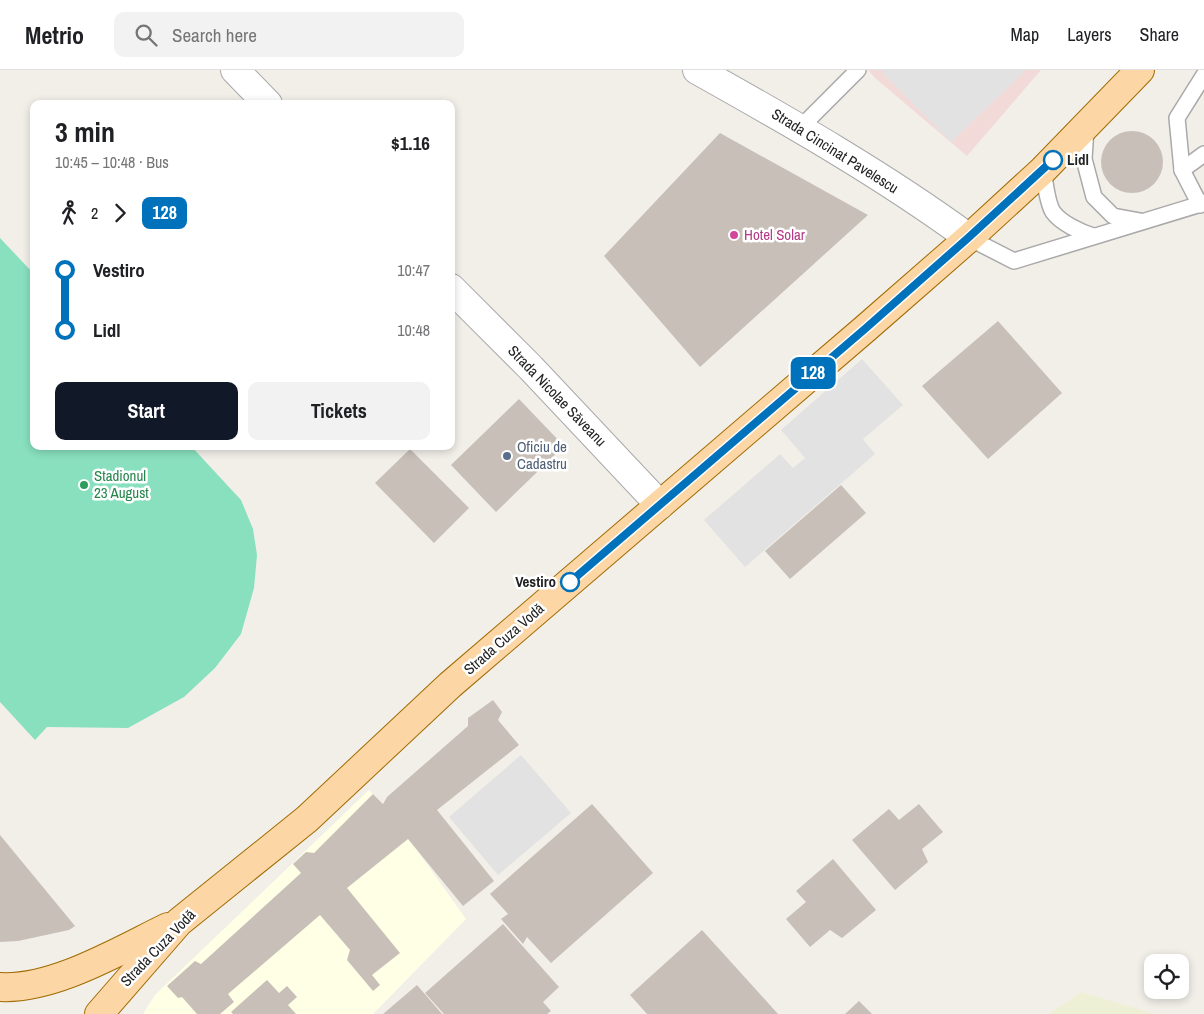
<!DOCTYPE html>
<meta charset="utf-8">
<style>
:root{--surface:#fff;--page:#f2f2f2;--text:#202124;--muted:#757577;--line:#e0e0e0;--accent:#111827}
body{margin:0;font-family:"Archivo Narrow",sans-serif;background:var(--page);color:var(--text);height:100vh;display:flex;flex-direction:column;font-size:19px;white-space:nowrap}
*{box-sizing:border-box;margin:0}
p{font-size:16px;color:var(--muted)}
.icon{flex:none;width:28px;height:28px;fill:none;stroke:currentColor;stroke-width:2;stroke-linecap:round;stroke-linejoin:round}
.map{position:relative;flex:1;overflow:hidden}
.drawer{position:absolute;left:30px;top:30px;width:425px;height:350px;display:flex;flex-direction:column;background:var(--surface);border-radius:10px;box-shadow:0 2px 8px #0003}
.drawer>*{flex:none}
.badge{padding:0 10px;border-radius:8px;font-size:18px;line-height:32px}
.controls{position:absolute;left:1144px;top:884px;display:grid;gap:10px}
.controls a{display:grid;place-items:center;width:45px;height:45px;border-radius:10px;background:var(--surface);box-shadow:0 2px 8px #0003;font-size:25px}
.map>.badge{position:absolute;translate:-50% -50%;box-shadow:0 0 0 2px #fff}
.legs{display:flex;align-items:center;gap:8px;height:55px;padding:0 25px;font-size:16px}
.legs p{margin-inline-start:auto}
.overview{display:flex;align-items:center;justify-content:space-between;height:85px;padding:0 25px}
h1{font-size:28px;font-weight:800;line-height:38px}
.action{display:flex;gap:10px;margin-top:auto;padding:10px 25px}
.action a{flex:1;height:58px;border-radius:10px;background:var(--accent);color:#fff;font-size:20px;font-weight:800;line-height:58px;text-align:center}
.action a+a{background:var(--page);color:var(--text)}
ul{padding:0 25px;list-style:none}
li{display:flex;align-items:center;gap:18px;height:60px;font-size:19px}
li i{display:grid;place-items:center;width:8px;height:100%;margin:0 6px;background:currentColor}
li i::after{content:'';width:12px;height:12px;margin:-6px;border:4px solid;border-radius:50%;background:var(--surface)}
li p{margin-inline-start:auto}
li:first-child i{background:linear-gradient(#0000 50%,currentColor 0)}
li:last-child i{background:linear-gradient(currentColor 50%,#0000 0)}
header{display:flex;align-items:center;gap:30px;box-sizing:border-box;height:70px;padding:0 25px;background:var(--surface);border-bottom:1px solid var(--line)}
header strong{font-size:24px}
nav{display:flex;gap:28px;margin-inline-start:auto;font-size:18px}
.search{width:350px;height:45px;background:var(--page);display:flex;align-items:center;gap:12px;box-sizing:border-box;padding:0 18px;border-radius:10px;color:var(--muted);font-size:19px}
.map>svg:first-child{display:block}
.commercial{fill:#f2dad9}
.education{fill:#ffffe5}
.farmland{fill:#eef0d5}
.pitch{fill:#88e0be}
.parking{fill:#e2e2e2}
.building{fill:#c7bfb8}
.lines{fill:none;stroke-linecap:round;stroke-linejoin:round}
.lane-casing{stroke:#a9a9a9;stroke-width:18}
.street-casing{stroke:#a9a9a9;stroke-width:30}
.primary-casing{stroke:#a06b00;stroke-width:30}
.lane{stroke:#fff;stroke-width:15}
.street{stroke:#fff;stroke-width:28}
.primary{stroke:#fcd6a4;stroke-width:28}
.line-1-casing{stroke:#fff;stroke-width:11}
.line-1{stroke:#0072bc;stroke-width:8}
.stop-1-dot{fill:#fff;stroke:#0072bc;stroke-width:2.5}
.hotel-dot{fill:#d1479c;stroke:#fff;stroke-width:2}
.service-dot{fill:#5c6f8a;stroke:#fff;stroke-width:2}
.leisure-dot{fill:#2e9e5b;stroke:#fff;stroke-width:2}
.labels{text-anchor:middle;stroke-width:5;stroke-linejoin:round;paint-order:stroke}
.street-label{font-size:15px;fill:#222;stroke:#fff}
.stop-label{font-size:15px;font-weight:bold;fill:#222;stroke:#fff;text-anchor:start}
.hotel-label{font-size:15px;fill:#b23c85;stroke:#fff;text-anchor:start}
.service-label{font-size:15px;fill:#4e5e75;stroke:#fff;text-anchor:start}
.leisure-label{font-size:15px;fill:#27864d;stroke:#fff;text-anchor:start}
</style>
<header>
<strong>Metrio</strong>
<div class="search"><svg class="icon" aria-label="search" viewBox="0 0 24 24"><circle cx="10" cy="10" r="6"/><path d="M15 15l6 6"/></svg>Search here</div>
<nav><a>Map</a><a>Layers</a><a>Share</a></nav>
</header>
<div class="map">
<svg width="1204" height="944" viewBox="0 0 1204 944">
<rect width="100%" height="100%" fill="#f2efe9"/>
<polygon class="commercial" points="868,0 1041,0 967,86 875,8"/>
<polygon class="education" points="369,720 383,734 387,727 411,754 409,769 466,849 373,944 143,944 155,925"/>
<polygon class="farmland" points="1081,922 1155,944 1049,944"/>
<polygon class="pitch" points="0,168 34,204 34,376 191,376 241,430 253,459 257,485 254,518 241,564 215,598 184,627 128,658 47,657 35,670 0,632"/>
<g class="parking">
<polygon points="884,0 1026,0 951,72 882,2"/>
<polygon points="862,289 903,335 863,369 875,384 745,497 704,450 780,384 793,398 805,388 781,360"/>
<polygon points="521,685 571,743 498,805 449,747"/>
</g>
<g class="building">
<circle cx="1132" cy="92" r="31"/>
<polygon points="720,63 868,145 700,297 604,186"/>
<polygon points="998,251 1062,323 988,389 922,316"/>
<polygon points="519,329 564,376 496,442 451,395"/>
<polygon points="410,379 469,438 434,473 375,413"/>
<polygon points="841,415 866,443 790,509 765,481"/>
<polygon points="493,630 502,642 498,650 519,675 437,740 494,811 463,836 408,769 347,818 400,883 372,905 380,915 373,921 347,890 350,880 320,845 228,924 234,932 220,944 197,944 182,927 178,928 167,916 195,891 201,894 301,803 293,794 306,782 314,783 373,724 383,734 387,727 468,656 468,648"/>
<polygon points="592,734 653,803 551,893 527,867 523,874 501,849 508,844 490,824"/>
<polygon points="919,734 943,762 922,779 928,792 895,820 852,770 889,739 899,750"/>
<polygon points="0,765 75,856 69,860 18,871 0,872"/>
<polygon points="833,789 876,840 842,868 830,860 810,877 786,849 806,832 796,821"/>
<polygon points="503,854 559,917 543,932 551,941 547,944 444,944 425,923"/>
<polygon points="702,860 778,944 647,944 630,925"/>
<polygon points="267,910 279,923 287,916 297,927 288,935 296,944 233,944 231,942"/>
<polygon points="417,915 442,944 383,944"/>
<polygon points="859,931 872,944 845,944"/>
</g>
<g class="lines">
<g class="lane-casing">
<g id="lane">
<polyline points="1204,5 1177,48 1182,100 1200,135 1204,132"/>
<polyline points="800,58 858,0"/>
<polyline points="1086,58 1084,89 1094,127 1113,146 1140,151"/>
<path d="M1043,100c2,11 4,33 10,42 8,11 27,20 40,24"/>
<polyline points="1182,100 1204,84"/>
<polyline points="969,168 1014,191 1204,133"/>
</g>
</g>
<g class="street-casing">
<g id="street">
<polyline points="235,0 268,34"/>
<path d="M697,0c93,52 186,105 272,168"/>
<polyline points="451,218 531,298 660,435"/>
</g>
</g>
<g class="primary-casing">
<g id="primary">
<path d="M0,917c54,3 120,-37 168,-60"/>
<polyline points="99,944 179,852 307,749 450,615 866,258 969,168 1043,100 1140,0"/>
</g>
</g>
<use href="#lane" class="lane"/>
<use href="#street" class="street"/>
<use href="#primary" class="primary"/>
</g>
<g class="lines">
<g class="line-1-casing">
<polyline id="line-1" points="570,512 866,258 968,168 1053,90"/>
</g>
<use href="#line-1" class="line-1"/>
</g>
<g class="stop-1-dot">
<circle cx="1053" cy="90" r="9"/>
<circle cx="570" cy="512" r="9"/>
</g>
<circle class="hotel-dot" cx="734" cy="165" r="5"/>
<circle class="service-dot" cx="507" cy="386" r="5"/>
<circle class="leisure-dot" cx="84" cy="415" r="5"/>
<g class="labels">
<g class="street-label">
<text transform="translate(835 81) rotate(32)" y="5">Strada Cincinat Pavelescu</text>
<text transform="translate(557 326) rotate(46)" y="5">Strada Nicolae Săveanu</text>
<text transform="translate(504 569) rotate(-41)" y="5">Strada Cuza Vodă</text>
<text transform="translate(158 878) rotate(-46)" y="5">Strada Cuza Vodă</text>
</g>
<g class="stop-label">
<text x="1067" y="95">Lidl</text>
<text x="556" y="517" text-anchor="end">Vestiro</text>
</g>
<g class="hotel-label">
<text x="744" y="170">Hotel Solar</text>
</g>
<g class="service-label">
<text x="517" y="382">Oficiu de<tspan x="517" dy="17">Cadastru</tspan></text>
</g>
<g class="leisure-label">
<text x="94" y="411">Stadionul<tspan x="94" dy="17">23 August</tspan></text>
</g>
</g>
</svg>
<div class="controls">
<a><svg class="icon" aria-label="locate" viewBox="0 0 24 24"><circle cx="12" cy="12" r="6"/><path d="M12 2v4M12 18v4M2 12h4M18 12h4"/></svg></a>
</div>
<b class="badge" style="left:813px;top:303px;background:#0072bc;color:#fff">128</b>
<section class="drawer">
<div class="overview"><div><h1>3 min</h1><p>10:45 – 10:48 · Bus</p></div><b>$1.16</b></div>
<div class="legs"><svg class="icon" aria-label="walk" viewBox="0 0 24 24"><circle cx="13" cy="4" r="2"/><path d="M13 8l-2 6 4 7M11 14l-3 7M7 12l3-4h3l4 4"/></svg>2<svg class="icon" aria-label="forward" viewBox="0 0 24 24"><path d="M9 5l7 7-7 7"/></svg><b class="badge" style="background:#0072bc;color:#fff">128</b></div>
<ul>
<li><i style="color:#0072bc"></i><b>Vestiro</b><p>10:47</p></li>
<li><i style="color:#0072bc"></i><b>Lidl</b><p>10:48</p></li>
</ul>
<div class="action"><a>Start</a><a>Tickets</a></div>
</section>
</div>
